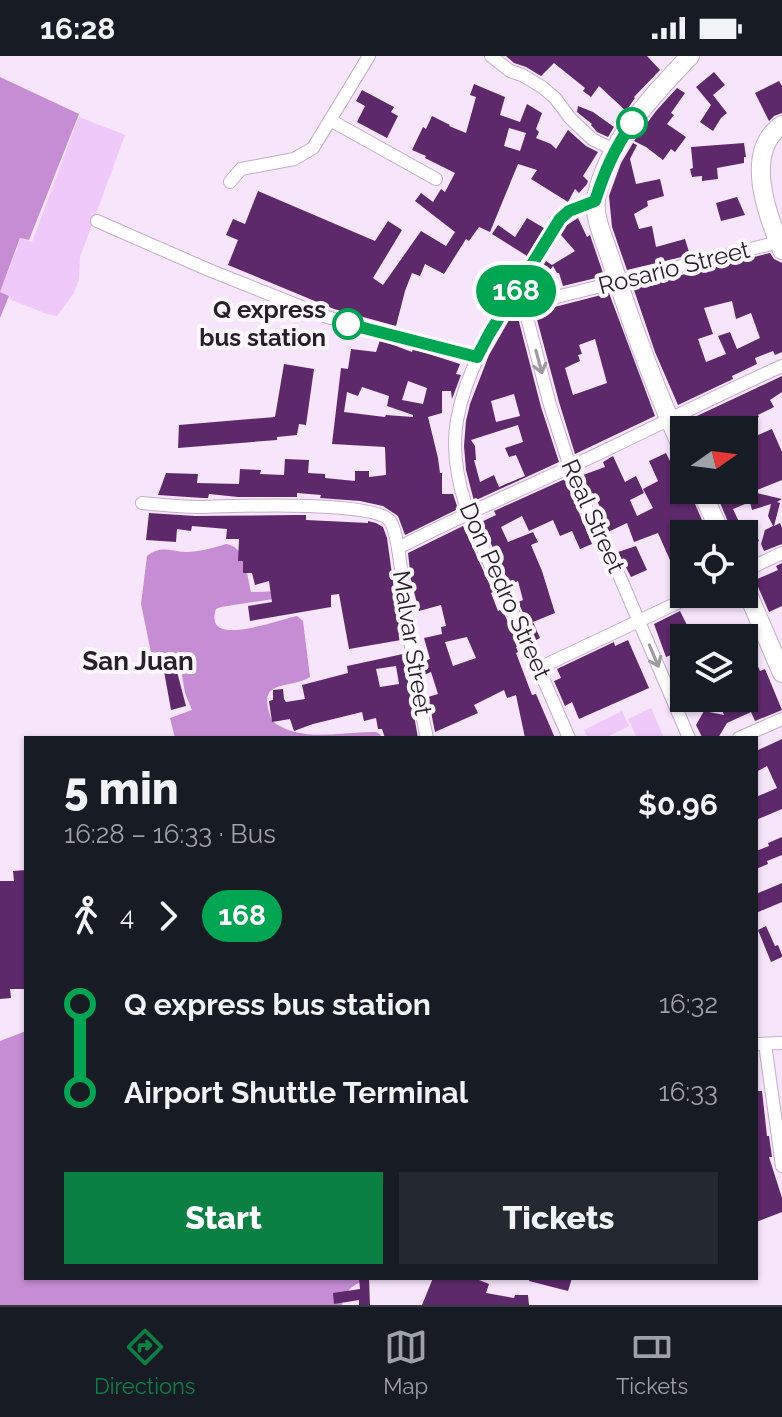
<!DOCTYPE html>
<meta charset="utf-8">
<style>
:root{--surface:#171b24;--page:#242831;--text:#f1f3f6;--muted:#9ea1a6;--line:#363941;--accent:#0b8043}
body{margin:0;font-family:Raleway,sans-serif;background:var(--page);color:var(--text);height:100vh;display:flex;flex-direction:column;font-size:30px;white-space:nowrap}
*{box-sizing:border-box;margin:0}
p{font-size:26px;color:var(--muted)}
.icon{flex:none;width:44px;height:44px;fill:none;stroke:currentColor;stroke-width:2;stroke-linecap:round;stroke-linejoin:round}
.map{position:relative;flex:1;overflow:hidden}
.sheet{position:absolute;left:24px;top:680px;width:734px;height:544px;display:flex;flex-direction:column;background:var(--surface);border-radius:0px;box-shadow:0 2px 6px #0004}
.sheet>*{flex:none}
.badge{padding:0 16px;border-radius:26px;font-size:28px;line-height:52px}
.needle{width:52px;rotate:76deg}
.tools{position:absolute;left:670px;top:360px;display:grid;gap:16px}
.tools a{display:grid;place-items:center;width:88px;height:88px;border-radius:0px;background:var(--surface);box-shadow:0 2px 6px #0004;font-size:40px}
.map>.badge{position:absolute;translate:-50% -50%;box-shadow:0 0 0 4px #fff}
.legs{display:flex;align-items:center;gap:12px;height:88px;padding:0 40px;font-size:26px}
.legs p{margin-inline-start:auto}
.overview{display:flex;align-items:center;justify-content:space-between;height:136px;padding:0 40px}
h1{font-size:44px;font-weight:800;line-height:60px}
.action{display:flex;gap:16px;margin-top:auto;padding:16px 40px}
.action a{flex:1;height:92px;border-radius:0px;background:var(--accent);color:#fff;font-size:32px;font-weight:800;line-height:92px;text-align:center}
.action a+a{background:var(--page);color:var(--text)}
ul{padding:0 40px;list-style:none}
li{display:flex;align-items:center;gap:28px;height:88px;font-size:30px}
li i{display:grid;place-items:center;width:12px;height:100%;margin:0 10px;background:currentColor}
li i::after{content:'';width:20px;height:20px;margin:-10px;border:6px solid;border-radius:50%;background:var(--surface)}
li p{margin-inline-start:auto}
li:first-child i{background:linear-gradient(#0000 50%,currentColor 0)}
li:last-child i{background:linear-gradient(currentColor 50%,#0000 0)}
.status{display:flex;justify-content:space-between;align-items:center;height:56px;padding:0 40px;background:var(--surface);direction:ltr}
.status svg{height:22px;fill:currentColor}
.menu{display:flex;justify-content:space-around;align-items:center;height:112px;border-top:2px solid var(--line);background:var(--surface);font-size:22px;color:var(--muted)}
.menu a{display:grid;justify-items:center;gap:4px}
.menu .on{color:var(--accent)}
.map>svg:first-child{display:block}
.green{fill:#efc9f9}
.water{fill:#c68dd5}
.building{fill:#5e296b;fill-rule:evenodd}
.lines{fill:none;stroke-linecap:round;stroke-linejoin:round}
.street-casing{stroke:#c3aec9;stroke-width:14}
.secondary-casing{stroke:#c3aec9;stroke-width:20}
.street{stroke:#fff;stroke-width:12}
.secondary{stroke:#fff;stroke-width:18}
.oneway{stroke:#9e9a9f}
.line-1-casing{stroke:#fff;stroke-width:18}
.line-1{stroke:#00a651;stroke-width:12}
.stop-1-dot{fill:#fff;stroke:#00a651;stroke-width:4}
.labels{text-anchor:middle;stroke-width:8;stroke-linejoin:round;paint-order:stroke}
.street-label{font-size:24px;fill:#271f29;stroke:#fcf8fd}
.stop-label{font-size:24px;font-weight:bold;fill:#271f29;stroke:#fcf8fd;text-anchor:end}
.neighbourhood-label{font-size:26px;font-weight:bold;fill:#271f29;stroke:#fcf8fd}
</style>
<div class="status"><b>16:28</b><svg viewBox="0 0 49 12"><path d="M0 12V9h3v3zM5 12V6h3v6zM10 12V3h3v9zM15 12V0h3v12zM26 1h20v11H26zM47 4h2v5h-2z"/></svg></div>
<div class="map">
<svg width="782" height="1249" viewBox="0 0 782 1249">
<rect width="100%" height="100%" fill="#f7e5fc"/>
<g class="green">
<polygon points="79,61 125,79 80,201 79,224 74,237 57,260 47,258 9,243 10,240 0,236 21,182 32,186"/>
<polygon points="651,652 664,682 637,682 628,663"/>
<polygon points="622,655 629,670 605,682 588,682 584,674"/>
</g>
<g class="water">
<polygon points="0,21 79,58 29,184 20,182 0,236 9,240 0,262"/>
<path d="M226,488c20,2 21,32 25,48l35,-1v6l-65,10 -5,2c-14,41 64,10 81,7l6,5 7,56c-24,14 -55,0 -38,44 30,23 69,10 104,11l4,2 1,4h-206l-5,-20 22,-8 -7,-17 -5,-30 -26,4 -13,-63 6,-48c14,-11 22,-5 39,-4 13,0 27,-4 40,-8z"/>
<path d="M26,975v247h350c-16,2 -32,10 -34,27h-342v-264z"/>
</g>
<g class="building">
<polygon points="506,0 647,0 660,14 634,41 635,42 626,55 599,30 591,41 583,35 585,32 554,7 541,20 526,11 514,7"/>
<polygon points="714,16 725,29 713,39 727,57 721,62 713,75 700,66 711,49 696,31"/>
<polygon points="779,25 782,30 782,57 774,60 769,65 755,37"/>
<path d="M474,28l31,13 -5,18 20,7 7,-18 15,9 -6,16 3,3 -3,6 15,6 5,5 12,-19 18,16 12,6 -15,24 5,5 -1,3 -8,9 -4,-4 -7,13 -37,-23 6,-9 -19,-6 -28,68 -11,-5 -10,14 -3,-2 -22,35 -19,-10 -5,12 -8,-3 -7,18 -9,35 -62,-17 -106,-44 10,-25 -12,-5 7,-16 12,5 13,-33 117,50 13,-20 14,9 -29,48 10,7 38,-54 25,15 9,-14 -40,-31 6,-8 12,9 8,-13 4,3 10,-19 -30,-15 1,-2 -14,-6 11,-23 3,2 6,-13 18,9 -1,1 17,7 10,-36 -6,-2zM509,72l17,5 -6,18 -16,-5z"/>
<polygon points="677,32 685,37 671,57 674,59 667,68 686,81 675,96 671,93 663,104 646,91 634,85 656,55"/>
<polygon points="362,34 394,51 391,56 398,60 387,82 357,66 365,50 356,45"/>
<polygon points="578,50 593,56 614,71 608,81 597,76 591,69 592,68 577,56"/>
<polygon points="633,87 637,89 630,103 636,128 660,123 664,140 647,145 648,150 634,158 639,173 652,170 656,191 685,183 690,199 627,214 612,171 609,140 621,107"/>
<polygon points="744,87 746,101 744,101 744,107 717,112 718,123 702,125 702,120 692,121 690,113 693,112 691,91"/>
<polygon points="737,141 745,159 721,165 716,147"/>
<polygon points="527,162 544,172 527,200 492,178 498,169 515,181"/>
<polygon points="578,162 587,181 590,179 604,220 563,230 559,217 557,217 553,210 539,230 537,228 533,234 530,231 546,205 552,209 575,195 561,179 567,169"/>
<path d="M770,197l4,6 8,4v89l-7,3 -2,-4 -18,7 2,6 -25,12 1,3 -55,26 -23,-53 -22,-65zM732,245l4,18 15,-6 9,25 -23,11 -7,-17 -12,4 8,18 -20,8 -8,-23 15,-5 -9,-26z"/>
<path d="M609,237l46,123 -80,38 -16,-52 -24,-90zM595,283l12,44 -34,12 -8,-27 15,-7 -2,-6 4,-1 -3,-9z"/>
<path d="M517,258l24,93 18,55 -85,39 -8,-31 -2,-24 2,-25 4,-17 19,-49 23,-40zM514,338l6,22 -24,6 -5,-21zM518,369l5,17 -18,6 4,9 7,-2 9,21 -26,11 -5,-12 -14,7 -6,-22h2l-1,-14 -4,-6z"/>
<path d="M380,284l32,12 1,-3 47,15 -4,10 5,1 -9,24 -1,-8h-9v22l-14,4 10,41 2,15h2v21h11l5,15 -53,26 -7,-19 -15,-10 -23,-5 -40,-3 1,-3 -24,-2v4h-59l-29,-3 -1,4h-5l-45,-3 8,-22 32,1 -1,9 42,1 1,-15 21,1 -1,4 24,1 1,-16 24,1 -1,13 17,1v4l30,3v-10h14v6l17,-2 -1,-28 -53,-3 9,-76 7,1 3,-20 25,3zM408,325l19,7 -4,16 -21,-4zM362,331l27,9 -2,10 26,9v2l-27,-2 -1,2 -41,-5 3,-20 11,4z"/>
<polygon points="284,308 314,313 306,369 299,368 297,379 277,381 277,384 178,392 179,369 275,361"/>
<polygon points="782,320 782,336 770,344 774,351 758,359 759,361 735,374 687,374 684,366"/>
<polygon points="772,373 782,396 782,424 752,436 782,443 777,446 780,447 774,470 780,467 782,472 782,488 764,495 761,488 765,474 773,470 768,460 771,448 752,454 750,446 733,453 740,468 750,464 759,485 744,490 744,478 733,478 716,437 723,434 746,434 744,427 744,385"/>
<polygon points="666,397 670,405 675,403 677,405 684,424 684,434 689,434 708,478 684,478 684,534 680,536 673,521 677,520 658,477 634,486 627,467 608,476 600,461 604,459 593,437 590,438 583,419 605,411 603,406 613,400 625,426 636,420 644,437 630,444 637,460 653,452 643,433 658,425 649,405"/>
<polygon points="565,423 592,488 580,493 572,475 560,480 553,464 529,475 522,460 501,471 508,486 533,476 538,486 531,489 542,515 555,557 533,566 540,582 536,584 518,546 523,544 518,525 510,529 481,466 496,459 494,455"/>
<polygon points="149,457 195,460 296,459 306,459 306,464 368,467 368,465 376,467 383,471 387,482 401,584 349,593 339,538 331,539 331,551 250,565 248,550 272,546 269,525 255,529 252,517 243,517 243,505 238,505 239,483 226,483 227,473 192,470 191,475 177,473 176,486 146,484"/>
<path d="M463,470l30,66 -2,1 7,18 4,-2 17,37 -3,1 2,5 -2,1 16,42 4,-1 19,44h-30l-9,-43 -9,3 -3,-8 -30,15 4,8 -43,19 -7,-35 10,-3 -7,-22 -7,3 -2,-13 8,-3 -6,-21 18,-4 -1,-7 5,-1 -5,-21 -22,6 -8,-31 -3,-27zM467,581l9,21 -23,8 -8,-24z"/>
<polygon points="636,490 647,514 631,521 618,496"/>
<polygon points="782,507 782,550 769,556 755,524 778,514 776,510"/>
<polygon points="680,555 688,571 691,569 697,582 684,582 684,594 666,601 654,568"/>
<polygon points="744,579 760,615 765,613 782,654 755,665 751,656 727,667 718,682 702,681 696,669 704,655 724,659 719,647 731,642 744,642"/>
<polygon points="628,584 649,632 579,663 572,646 565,650 554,625 561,622 557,613 614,586 615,590"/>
<path d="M403,598l15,84h-33l-3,-9h-4l-2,-11 -12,3 -2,-9 -49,12 -19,7 -4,-12 -18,3 -3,-21 4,-1v-10l10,-1 1,10 2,3 19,-3 -3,-14 46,-12 -1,-7zM396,610l3,18 -19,3 -4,-18z"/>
<polygon points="176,612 186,650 171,654 164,615"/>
<polygon points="782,683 782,753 756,764 756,741 777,732 767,710 756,716 756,695"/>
<polygon points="782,781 782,799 767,805 768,808 756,813 756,795 769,790 768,787"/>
<polygon points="26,814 26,933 10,933 11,942 0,943 0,825 14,825 13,815"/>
<polygon points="782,827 782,846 756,857 756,838"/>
<polygon points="766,870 775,890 778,889 782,899 782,901 771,906 758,874"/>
<polygon points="756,1035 762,1035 767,1080 769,1080 772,1101 769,1101 782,1142 782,1156 756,1166"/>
<polygon points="359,1222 369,1222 370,1249 359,1249 359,1244 334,1248 333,1237 360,1233"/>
<polygon points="433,1222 474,1222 489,1228 486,1237 514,1242 515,1239 528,1239 529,1249 422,1249"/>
<polygon points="530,1222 572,1222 568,1235 529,1225"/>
</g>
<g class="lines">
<g class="street-casing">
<g id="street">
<polyline points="491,0 510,15 522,19 542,31 555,42 570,62 592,83 614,94"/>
<polyline points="330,64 436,123"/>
<polyline points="230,126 241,113 294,103 313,92 369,0"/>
<polyline points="97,165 209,214 327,261 477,301"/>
<polyline points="519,231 550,349 570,411 589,459 616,512 689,682"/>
<polyline points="524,249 779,186"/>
<path d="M142,447c20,2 41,4 61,4 30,-1 172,-7 187,14 9,13 11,55 14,72 6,48 12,97 23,145"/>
<path d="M398,492c56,-29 115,-55 172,-81 71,-33 141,-69 212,-101"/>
<polyline points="744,515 782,497"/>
<polyline points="539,612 696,538"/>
<path d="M569,682c-17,-39 -34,-79 -52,-117 -28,-62 -72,-132 -60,-201 9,-50 35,-91 62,-133 14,-22 27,-45 41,-68 11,-9 21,-15 35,-18"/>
<polyline points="739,682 782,663"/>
<polyline points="756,988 782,987"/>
<polyline points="765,988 782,1110"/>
</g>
</g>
<g class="secondary-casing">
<g id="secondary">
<path d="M782,69c-39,26 -15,90 0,125"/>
<path d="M684,396c-29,-63 -53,-129 -74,-195 -6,-18 -17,-41 -14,-59 12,-57 56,-102 94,-142"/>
<polyline points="701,434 721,478"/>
<polyline points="744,529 782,617"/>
</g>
</g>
<use href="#street" class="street"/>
<use href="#secondary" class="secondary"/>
</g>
<defs><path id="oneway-shaft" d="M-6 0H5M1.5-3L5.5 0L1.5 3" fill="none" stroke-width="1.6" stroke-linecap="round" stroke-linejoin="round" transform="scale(2)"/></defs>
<g class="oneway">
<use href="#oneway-shaft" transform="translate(539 306) rotate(75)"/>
<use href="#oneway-shaft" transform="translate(654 600) rotate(67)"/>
</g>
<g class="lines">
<g class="line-1-casing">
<path id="line-1" d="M348,268l129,33 12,-23 71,-115 9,-8 26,-10c10,-31 19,-51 37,-78"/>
</g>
<use href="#line-1" class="line-1"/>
</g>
<g class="stop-1-dot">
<circle cx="632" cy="67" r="14"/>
<circle cx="348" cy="268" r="14"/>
</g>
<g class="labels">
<g class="street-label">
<text transform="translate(674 212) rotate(-14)" y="8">Rosario Street</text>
<text transform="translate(593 460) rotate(66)" y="8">Real Street</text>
<text transform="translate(505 535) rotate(66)" y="8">Don Pedro Street</text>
<text transform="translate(412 587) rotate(81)" y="8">Malvar Street</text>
</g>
<g class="stop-label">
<text x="326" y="262">Q express<tspan x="326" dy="28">bus station</tspan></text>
</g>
<g class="neighbourhood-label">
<text x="138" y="614">San Juan</text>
</g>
</g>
</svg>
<div class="tools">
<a><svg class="needle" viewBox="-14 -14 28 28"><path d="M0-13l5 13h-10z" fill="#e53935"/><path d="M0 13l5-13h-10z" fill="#9ea1a6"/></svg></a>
<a><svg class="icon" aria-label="locate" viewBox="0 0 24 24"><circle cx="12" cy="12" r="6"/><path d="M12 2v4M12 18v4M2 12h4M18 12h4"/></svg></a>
<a><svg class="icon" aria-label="layers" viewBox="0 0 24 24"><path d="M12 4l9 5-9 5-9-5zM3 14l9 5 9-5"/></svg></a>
</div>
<b class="badge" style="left:516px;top:235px;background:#00a651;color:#fff">168</b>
<section class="sheet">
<div class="overview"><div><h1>5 min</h1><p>16:28 – 16:33 · Bus</p></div><b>$0.96</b></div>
<div class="legs"><svg class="icon" aria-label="walk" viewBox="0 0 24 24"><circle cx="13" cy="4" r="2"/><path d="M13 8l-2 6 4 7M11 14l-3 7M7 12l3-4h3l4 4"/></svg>4<svg class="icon" aria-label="forward" viewBox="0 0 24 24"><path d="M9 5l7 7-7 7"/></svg><b class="badge" style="background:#00a651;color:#fff">168</b></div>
<ul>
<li><i style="color:#00a651"></i><b>Q express bus station</b><p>16:32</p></li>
<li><i style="color:#00a651"></i><b>Airport Shuttle Terminal</b><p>16:33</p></li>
</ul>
<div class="action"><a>Start</a><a>Tickets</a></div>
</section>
</div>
<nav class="menu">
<a class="on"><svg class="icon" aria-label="directions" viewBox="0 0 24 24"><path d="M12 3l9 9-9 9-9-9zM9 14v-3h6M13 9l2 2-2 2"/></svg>Directions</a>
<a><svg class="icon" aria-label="map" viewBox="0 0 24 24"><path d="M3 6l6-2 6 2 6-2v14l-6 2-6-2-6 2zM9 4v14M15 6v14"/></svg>Map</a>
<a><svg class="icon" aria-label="tickets" viewBox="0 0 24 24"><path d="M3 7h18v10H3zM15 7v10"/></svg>Tickets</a>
</nav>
